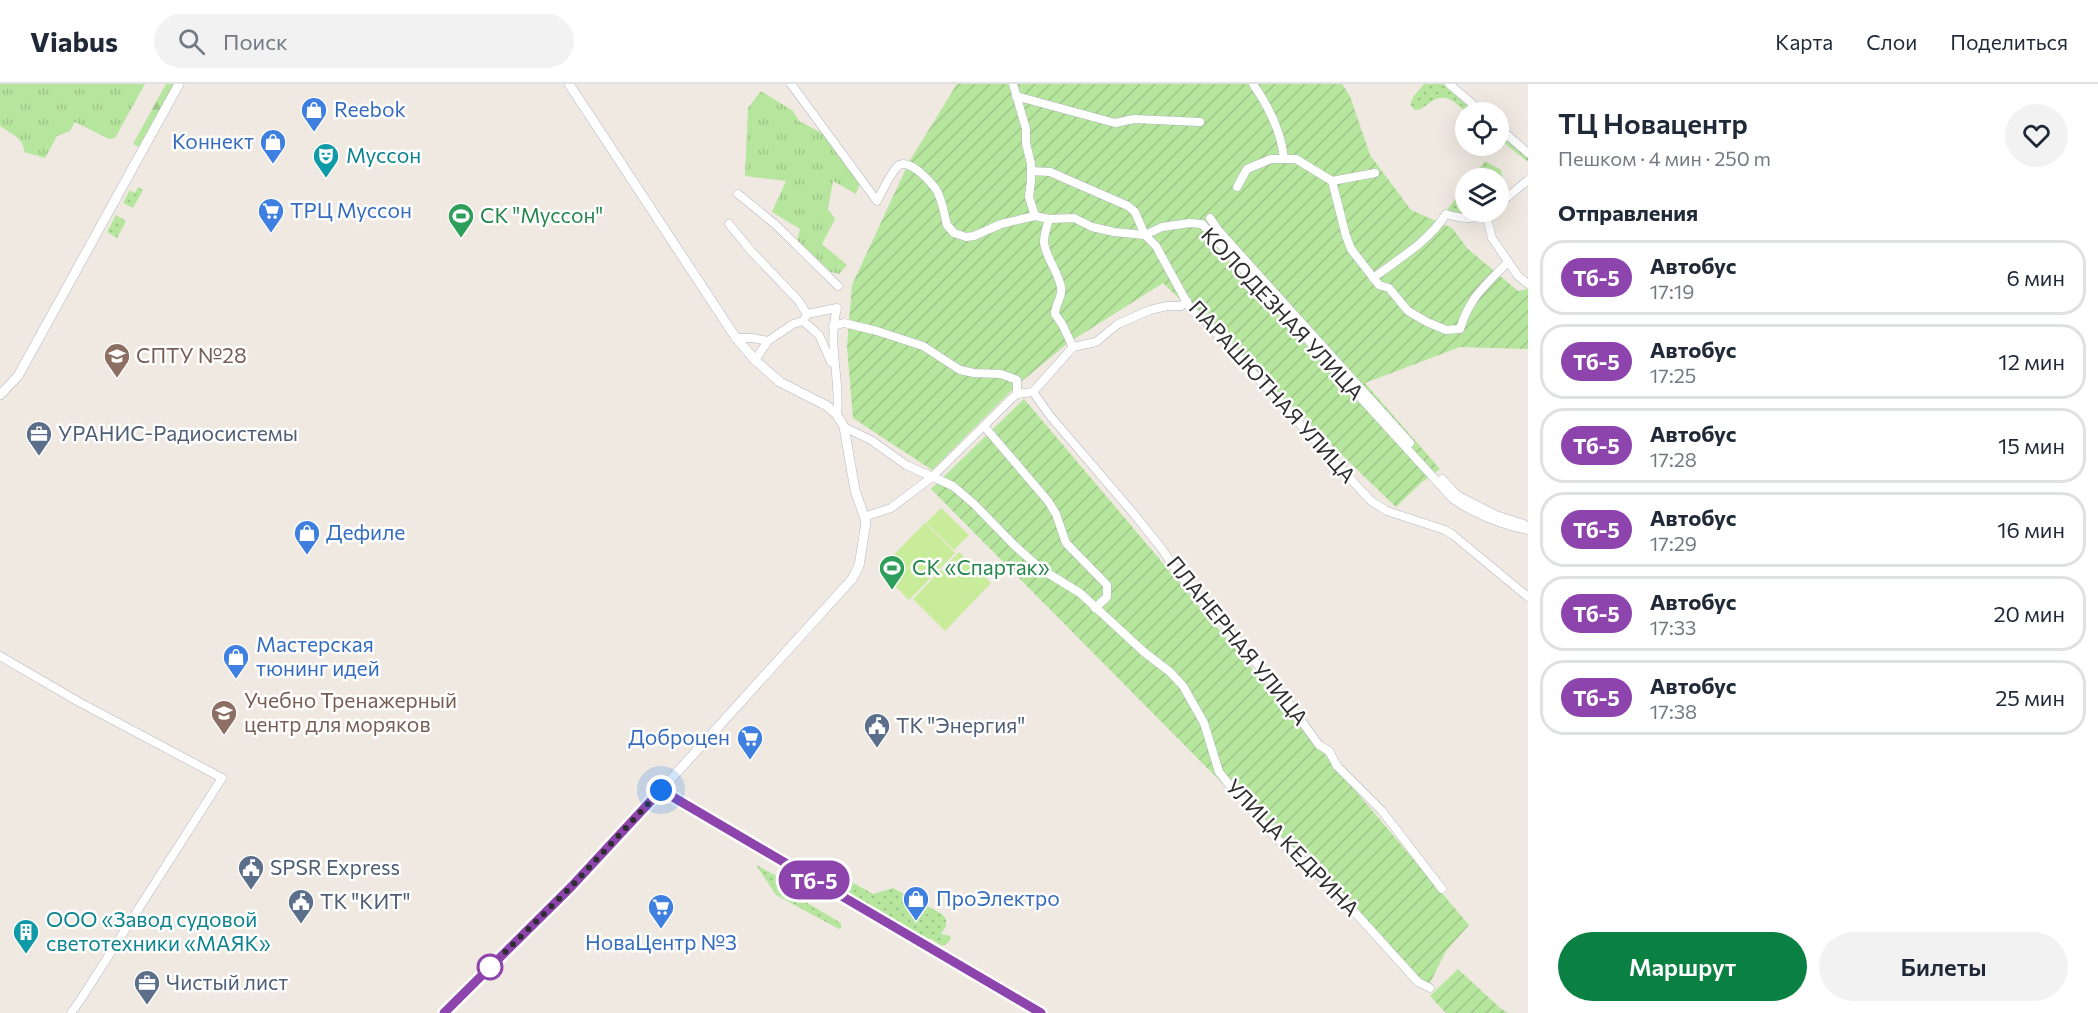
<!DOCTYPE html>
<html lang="ru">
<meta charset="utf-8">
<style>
:root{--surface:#fff;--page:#f2f2f3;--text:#1f2937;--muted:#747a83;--line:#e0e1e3;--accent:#0b8043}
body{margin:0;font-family:Commissioner,sans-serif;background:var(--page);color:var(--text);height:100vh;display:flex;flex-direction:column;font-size:22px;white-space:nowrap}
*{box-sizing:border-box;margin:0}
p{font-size:20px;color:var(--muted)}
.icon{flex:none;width:33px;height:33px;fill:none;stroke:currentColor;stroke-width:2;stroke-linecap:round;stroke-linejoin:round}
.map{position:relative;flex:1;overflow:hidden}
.drawer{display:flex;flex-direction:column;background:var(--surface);width:570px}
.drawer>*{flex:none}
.badge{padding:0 12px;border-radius:20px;font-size:21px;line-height:39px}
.fabs{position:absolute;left:1455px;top:18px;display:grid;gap:12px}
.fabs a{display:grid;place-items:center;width:54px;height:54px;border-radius:50%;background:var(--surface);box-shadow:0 6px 24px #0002;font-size:30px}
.you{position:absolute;width:30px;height:30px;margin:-15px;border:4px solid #fff;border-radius:50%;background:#1a73e8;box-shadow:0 0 0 9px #1a73e833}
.map>.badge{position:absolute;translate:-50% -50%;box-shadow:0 0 0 3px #fff}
h2{padding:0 30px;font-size:22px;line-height:54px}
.round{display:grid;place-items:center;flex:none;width:63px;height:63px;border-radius:32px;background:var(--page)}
.headline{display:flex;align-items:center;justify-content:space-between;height:102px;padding:0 30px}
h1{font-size:28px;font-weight:600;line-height:45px}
.button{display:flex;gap:12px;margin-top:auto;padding:12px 30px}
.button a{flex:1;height:69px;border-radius:36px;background:var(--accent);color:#fff;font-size:24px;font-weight:600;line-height:69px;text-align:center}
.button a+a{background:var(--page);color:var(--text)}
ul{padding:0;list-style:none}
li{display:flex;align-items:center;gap:18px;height:75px;margin:0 12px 9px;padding:0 18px;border:3px solid var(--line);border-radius:24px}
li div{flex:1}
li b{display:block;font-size:22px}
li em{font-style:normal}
li .badge{min-width:66px;font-weight:700;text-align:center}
header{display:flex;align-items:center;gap:36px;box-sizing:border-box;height:84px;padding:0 30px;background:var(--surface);border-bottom:2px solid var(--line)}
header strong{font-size:28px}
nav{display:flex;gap:33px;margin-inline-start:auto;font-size:21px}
.search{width:420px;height:54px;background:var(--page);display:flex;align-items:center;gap:15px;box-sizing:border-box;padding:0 21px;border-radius:33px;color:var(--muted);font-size:22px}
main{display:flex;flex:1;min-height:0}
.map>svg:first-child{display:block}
.grass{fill:url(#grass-dots)}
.forest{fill:url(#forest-firs)}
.park{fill:url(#park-tufts)}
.garden{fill:url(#garden-furrows)}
.pitch{fill:#c9ec9a}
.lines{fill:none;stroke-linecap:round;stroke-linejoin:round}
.minor-casing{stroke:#b4b7c1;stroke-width:9}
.tertiary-casing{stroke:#b4b7c1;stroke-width:10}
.secondary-casing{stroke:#b4b7c1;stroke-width:12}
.minor{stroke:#fff;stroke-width:8}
.tertiary{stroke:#fff;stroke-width:9}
.secondary{stroke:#fff;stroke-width:10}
.line-casing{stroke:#fff;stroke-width:14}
.line{stroke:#8e44ad;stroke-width:9}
.walk{stroke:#2e2e2e;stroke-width:6;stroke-dasharray:0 10.8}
.stop-dot{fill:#fff;stroke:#8e44ad;stroke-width:3}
.labels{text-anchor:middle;stroke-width:5;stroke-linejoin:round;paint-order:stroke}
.shop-label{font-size:21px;fill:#366cbe;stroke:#fff;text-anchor:start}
.culture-label{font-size:21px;fill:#0d838f;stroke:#fff;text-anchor:start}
.leisure-label{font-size:21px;fill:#27864d;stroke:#fff;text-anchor:start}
.street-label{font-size:21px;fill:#2e2e2e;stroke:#fff}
.education-label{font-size:21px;fill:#785e54;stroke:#fff;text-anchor:start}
.service-label{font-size:21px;fill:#4e5e75;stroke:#fff;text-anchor:start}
</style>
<header>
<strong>Viabus</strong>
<div class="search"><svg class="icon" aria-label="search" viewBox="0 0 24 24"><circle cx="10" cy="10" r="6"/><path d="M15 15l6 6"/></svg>Поиск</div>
<nav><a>Карта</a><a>Слои</a><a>Поделиться</a></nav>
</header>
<main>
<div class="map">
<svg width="1528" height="929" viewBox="0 0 1528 929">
<defs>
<pattern id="grass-dots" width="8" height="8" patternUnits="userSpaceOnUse" patternTransform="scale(1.5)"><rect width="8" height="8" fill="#b6e59e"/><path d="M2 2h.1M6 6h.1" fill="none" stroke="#9dc588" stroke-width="1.8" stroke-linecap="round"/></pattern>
<pattern id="forest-firs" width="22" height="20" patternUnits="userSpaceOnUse" patternTransform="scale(1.5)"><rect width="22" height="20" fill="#b6e59e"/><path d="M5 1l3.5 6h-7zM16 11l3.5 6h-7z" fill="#9dc588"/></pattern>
<pattern id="park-tufts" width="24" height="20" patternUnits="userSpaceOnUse" patternTransform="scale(1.5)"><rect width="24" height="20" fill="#b6e59e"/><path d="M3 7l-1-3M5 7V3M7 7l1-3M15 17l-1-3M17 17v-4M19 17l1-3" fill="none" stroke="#9dc588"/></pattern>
<pattern id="garden-furrows" width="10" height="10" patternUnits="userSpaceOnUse" patternTransform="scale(1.5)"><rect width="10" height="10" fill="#b6e59e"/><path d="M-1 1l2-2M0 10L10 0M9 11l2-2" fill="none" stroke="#9dc588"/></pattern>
</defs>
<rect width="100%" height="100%" fill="#efe9e1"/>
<g class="grass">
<path d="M1424,0h20l33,28h-11c-13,-11 -21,-21 -38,-8 -5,3 -7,6 -13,6l-5,-5 3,-8z"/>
<polygon points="1498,48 1528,73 1528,78 1499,55"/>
<path d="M1485,77l16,9c2,10 5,19 -2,27l-1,-19h-26z"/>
<path d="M1465,102l1,26h14c-12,4 -22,3 -33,-2z"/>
<polygon points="138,103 143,106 133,124 123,119 130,106 135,109"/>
<polygon points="116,131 126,137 117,154 107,148"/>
<polygon points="809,774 873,810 893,804 942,830 946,835 946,842 941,850 950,852 951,854 948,859 942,862 931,855 921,853 803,785"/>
<polygon points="756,781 777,792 789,808 841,839 841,844 839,845 776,811"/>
</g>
<polygon class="forest" points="166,0 176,0 141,64 133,60"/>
<g class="park">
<path d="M0,0h145l-30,54 -6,1 -34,-17 -5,9 -13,5 -12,22 -21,-6c1,-13 -14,-19 -24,-26z"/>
<polygon points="761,7 793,27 799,37 829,53 861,96 856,110 833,97 828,125 835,135 822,160 847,181 839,190 831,188 797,156 800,145 772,128 786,97 745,92 748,24"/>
</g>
<g class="garden">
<polygon points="957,0 1342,0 1350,12 1370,71 1411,126 1452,144 1468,165 1518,207 1528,205 1528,265 1460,263 1365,299 1440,385 1422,398 1396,423 1163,199 1068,259 1016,302 932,386 853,334 847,263 852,201 909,78"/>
<polygon points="1024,315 1469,841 1446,867 1428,903 1416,895 931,405"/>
<polygon points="1458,885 1500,924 1508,929 1446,929 1430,912"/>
</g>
<g class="pitch">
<polygon points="941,424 969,451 954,466 926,439"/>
<polygon points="925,439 955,469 909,516 879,486"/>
<polygon points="959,468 991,499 945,547 913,515"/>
</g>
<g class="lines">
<g class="minor-casing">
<g id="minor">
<path d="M791,0l86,117c5,-9 15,-31 22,-36 11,-6 31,16 37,24 6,10 8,24 11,36l7,8 12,4 8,-1 27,-12 34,-8 14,3 25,-1 18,9 22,5 31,3 17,-8 28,-4 12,1 251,275c21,15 50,26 75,31"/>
<polyline points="1013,0 1026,45 1026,59 1031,80 1031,97 1029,113 1035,132"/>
<path d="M1253,0c16,23 28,47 31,74"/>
<polyline points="1449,0 1482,28"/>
<polyline points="1016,12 1115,39 1134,35 1200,38"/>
<polyline points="1498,43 1528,69"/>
<polyline points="1031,87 1050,88 1128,122 1135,128 1145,151 1156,162 1191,226 1205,237 1371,417 1387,427 1445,446 1453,451 1528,513"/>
<path d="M1332,97l14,55 5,13 28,36 10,3 19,23 19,11 19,8 14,-1c10,-33 26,-44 48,-67"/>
<polyline points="1237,103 1247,85 1271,75 1296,75 1332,97 1375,89"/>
<polyline points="738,110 776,141 838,202"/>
<polyline points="1498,121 1528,96"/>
<polyline points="1486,130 1492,154 1518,192 1528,200"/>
<polyline points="1210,134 1218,146 1410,359"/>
<path d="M1049,135c-2,7 -5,15 -5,23 1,14 14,29 17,45 2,10 -6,17 -6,27l7,10 11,23"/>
<polyline points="729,140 752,168 798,216 807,230 805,234"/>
<path d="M1373,194c27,-20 56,-37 73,-64 15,5 30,7 44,-2"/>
<path d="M807,230l30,-6c-10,39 4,70 0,107"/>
<polyline points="833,242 844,239 877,247 923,262 960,286 974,289 1001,290 1017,296 1017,310"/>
<polyline points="736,254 752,254 768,257 793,240 803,237 819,251 831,278"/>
<polyline points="755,276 768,257"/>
<polyline points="1033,308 1051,333 1134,430 1162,465 1178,489 1230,547 1284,613 1319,661 1329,667 1337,682 1382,727 1442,805"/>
<polyline points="984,342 1048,417 1056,430 1066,459 1107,501 1107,513 1095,524"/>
<polyline points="844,343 871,356 906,381 953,402 974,420 1014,461 1041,485 1080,509 1144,568 1170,588 1183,602 1204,639 1219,688 1228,699 1275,753 1331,802 1418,898 1430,904"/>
<polyline points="1442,395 1457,411 1496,431 1524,440"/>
<polyline points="864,433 891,424 932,393 1011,315 1017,310 1033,308 1073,263 1096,258 1118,240 1150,226 1167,222 1181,222 1187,217"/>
<polyline points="0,572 79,618 222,694 81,915 71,929"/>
</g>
</g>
<g class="tertiary-casing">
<g id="tertiary">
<polyline points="569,0 736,254 755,276 780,298 827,322 837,331 844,343 855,406 866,438 859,482 852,495 661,706"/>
<polyline points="0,311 18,292 179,0"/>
</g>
</g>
<g class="secondary-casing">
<polyline id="secondary" points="444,929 571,803 661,706 1041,929"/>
</g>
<use href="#minor" class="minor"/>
<use href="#tertiary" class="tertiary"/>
<use href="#secondary" class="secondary"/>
</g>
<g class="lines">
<g class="line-casing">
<polyline id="line" points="444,929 571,803 661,706 1041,929"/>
</g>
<use href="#line" class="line"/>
<polyline class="walk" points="490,883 571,803 661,706"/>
</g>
<defs>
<g id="shop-pin" transform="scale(1.35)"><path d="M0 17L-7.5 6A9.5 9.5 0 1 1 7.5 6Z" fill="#3f7fe0" stroke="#fff"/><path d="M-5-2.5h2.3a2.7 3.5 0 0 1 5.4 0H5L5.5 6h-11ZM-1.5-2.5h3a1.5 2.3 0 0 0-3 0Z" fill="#fff"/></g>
<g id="theatre-pin" transform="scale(1.35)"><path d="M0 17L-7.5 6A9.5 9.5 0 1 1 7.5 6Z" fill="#0f9aa8" stroke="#fff"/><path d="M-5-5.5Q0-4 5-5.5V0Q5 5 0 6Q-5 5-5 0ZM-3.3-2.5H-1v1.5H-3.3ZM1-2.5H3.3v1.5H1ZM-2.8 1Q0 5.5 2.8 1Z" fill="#fff"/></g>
<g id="supermarket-pin" transform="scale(1.35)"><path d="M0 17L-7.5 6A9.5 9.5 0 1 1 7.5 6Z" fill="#3f7fe0" stroke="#fff"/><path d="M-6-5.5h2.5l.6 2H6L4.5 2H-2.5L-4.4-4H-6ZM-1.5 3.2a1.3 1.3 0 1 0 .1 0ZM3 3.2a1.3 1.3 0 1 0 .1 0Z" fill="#fff"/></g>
<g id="stadium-pin" transform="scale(1.35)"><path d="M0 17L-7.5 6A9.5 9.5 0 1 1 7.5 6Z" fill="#2e9e5b" stroke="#fff"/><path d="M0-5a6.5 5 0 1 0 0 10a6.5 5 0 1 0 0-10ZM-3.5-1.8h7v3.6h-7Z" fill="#fff"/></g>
<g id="university-pin" transform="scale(1.35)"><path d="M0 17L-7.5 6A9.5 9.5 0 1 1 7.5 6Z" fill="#8d6e63" stroke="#fff"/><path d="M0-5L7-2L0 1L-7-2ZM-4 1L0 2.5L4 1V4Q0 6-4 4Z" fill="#fff"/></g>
<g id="office-pin" transform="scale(1.35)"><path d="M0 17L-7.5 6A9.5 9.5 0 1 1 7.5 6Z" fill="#5c6f8a" stroke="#fff"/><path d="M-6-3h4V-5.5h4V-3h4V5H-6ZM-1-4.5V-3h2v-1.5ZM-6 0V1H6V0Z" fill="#fff"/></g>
<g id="school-pin" transform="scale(1.35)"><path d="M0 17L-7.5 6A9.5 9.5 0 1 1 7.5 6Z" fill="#8d6e63" stroke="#fff"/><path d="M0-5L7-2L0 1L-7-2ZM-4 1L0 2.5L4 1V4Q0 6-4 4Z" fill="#fff"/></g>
<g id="civic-pin" transform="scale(1.35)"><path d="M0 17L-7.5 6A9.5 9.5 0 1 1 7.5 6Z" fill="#5c6f8a" stroke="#fff"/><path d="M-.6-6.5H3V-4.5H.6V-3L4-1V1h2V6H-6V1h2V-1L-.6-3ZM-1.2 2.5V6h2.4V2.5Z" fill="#fff"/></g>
<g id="building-pin" transform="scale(1.35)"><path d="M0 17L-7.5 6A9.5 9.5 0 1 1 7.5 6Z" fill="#0f9aa8" stroke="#fff"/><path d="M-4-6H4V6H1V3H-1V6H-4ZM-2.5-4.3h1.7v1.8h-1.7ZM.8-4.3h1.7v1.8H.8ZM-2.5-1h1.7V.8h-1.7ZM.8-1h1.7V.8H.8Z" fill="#fff"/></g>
</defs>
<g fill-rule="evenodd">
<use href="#shop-pin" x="314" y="26"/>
<use href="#shop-pin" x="273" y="58"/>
<use href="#theatre-pin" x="326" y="72"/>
<use href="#supermarket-pin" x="271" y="127"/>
<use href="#stadium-pin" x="461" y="132"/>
<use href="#university-pin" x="117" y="272"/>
<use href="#office-pin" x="39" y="350"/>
<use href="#shop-pin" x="307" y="449"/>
<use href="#stadium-pin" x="892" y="484"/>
<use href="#shop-pin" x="236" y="573"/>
<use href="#school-pin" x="224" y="629"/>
<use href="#civic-pin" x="877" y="642"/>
<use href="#supermarket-pin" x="750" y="654"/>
<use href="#civic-pin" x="251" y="784"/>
<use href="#shop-pin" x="916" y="815"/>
<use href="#civic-pin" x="301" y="818"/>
<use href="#supermarket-pin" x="661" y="823"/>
<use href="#building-pin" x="26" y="848"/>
<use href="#office-pin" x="147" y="899"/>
</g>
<circle class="stop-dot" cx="490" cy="883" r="12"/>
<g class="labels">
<g class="shop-label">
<text x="334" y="33">Reebok</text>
<text x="254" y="65" text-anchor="end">Коннект</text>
<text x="290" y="134">ТРЦ Муссон</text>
<text x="326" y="456">Дефиле</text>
<text x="256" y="568">Мастерская<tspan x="256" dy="24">тюнинг идей</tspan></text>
<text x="730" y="661" text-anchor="end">Доброцен</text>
<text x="936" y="822">ПроЭлектро</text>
<text x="661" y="866" text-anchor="middle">НоваЦентр №3</text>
</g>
<g class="culture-label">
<text x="346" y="79">Муссон</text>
<text x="46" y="843">ООО «Завод судовой<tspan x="46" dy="24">светотехники «МАЯК»</tspan></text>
</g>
<g class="leisure-label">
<text x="480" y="139">СК "Муссон"</text>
<text x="912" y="491">СК «Спартак»</text>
</g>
<g class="street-label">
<text transform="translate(1282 230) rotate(47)" y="7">КОЛОДЕЗНАЯ УЛИЦА</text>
<text transform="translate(1272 308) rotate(48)" y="7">ПАРАШЮТНАЯ УЛИЦА</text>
<text transform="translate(1237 557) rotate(51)" y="7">ПЛАНЕРНАЯ УЛИЦА</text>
<text transform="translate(1292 764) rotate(46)" y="7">УЛИЦА КЕДРИНА</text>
</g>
<g class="education-label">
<text x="136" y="279">СПТУ №28</text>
<text x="244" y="624">Учебно Тренажерный<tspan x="244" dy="24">центр для моряков</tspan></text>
</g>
<g class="service-label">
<text x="58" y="357">УРАНИС-Радиосистемы</text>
<text x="896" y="649">ТК "Энергия"</text>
<text x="270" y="791">SPSR Express</text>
<text x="320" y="825">ТК "КИТ"</text>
<text x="166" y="906">Чистый лист</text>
</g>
</g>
</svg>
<div class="fabs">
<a><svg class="icon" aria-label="locate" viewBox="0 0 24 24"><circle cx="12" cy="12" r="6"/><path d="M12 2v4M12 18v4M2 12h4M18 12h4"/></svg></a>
<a><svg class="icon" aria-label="layers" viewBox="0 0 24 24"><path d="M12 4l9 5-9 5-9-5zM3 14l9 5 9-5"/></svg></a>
</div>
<div class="you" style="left:661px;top:706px"></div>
<b class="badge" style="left:814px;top:796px;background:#8e44ad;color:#fff">Тб-5</b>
</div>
<section class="drawer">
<div class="headline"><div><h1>ТЦ Новацентр</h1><p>Пешком · 4 мин · 250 m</p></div><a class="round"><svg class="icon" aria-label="heart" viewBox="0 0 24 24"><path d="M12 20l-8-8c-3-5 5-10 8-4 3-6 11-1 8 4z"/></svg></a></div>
<h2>Отправления</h2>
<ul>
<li><span class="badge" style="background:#8e44ad;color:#fff">Тб-5</span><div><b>Автобус</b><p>17:19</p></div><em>6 мин</em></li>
<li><span class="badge" style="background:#8e44ad;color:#fff">Тб-5</span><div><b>Автобус</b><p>17:25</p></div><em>12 мин</em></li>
<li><span class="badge" style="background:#8e44ad;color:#fff">Тб-5</span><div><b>Автобус</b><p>17:28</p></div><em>15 мин</em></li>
<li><span class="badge" style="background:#8e44ad;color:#fff">Тб-5</span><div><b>Автобус</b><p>17:29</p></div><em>16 мин</em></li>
<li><span class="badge" style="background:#8e44ad;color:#fff">Тб-5</span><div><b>Автобус</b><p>17:33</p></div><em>20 мин</em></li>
<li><span class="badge" style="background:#8e44ad;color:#fff">Тб-5</span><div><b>Автобус</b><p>17:38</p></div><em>25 мин</em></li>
</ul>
<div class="button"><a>Маршрут</a><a>Билеты</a></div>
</section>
</main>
